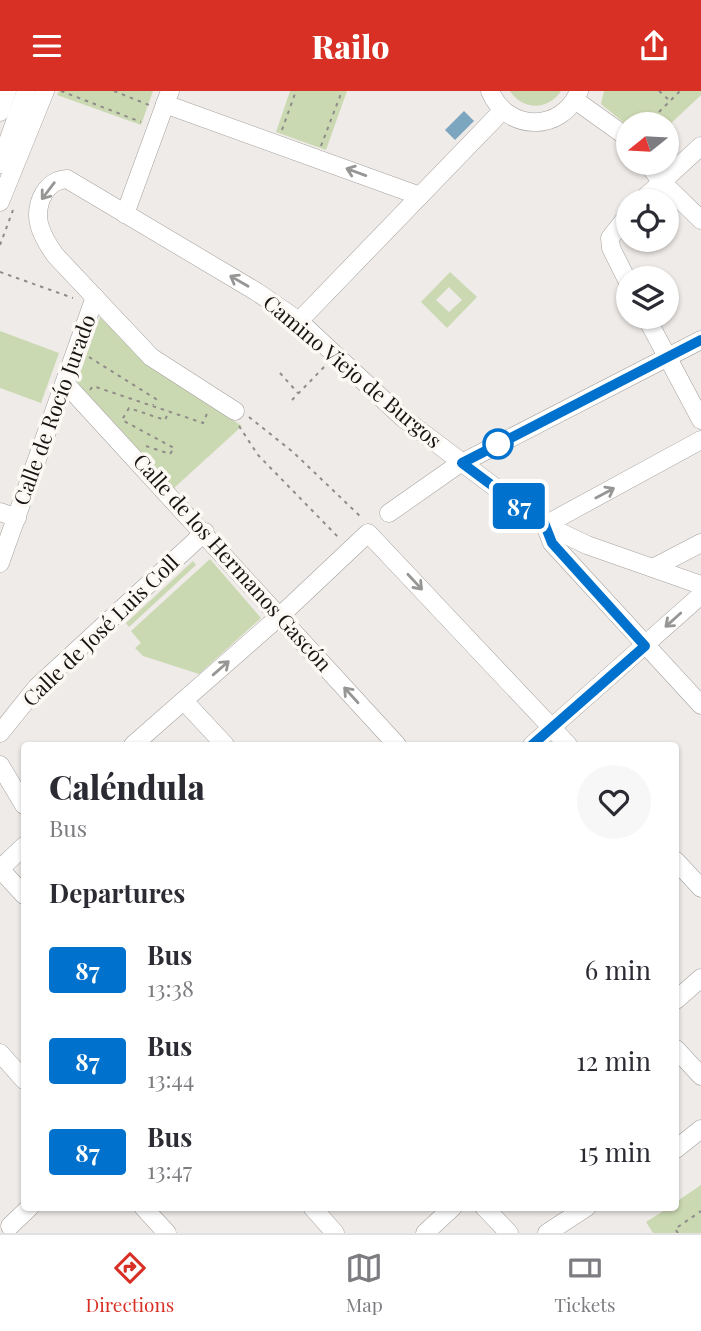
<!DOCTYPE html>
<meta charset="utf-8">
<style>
:root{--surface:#fff;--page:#f7f7f7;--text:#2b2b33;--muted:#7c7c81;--line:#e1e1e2;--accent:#d93025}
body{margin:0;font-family:"Playfair Display",serif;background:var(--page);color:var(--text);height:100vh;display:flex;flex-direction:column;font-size:26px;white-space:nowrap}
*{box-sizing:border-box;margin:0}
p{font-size:23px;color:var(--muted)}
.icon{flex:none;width:38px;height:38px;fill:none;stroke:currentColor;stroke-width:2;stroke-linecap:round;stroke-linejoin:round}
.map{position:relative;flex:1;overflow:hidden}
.side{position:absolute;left:21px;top:651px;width:658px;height:469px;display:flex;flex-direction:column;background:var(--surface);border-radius:7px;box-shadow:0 2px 5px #0004}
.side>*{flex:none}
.badge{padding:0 14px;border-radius:5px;font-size:24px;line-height:46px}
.needle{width:46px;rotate:252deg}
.controls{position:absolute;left:616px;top:21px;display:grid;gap:14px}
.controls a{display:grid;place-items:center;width:63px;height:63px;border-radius:50%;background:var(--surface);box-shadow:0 2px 5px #0004;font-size:35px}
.map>.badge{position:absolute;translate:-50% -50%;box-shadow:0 0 0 4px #fff}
h2{padding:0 28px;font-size:26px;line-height:63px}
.round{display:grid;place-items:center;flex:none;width:74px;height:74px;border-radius:37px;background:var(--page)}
.headline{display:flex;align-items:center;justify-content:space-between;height:119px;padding:0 28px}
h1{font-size:33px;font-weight:800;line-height:52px}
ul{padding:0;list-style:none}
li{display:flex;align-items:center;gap:21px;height:91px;padding:0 28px}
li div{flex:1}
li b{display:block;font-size:26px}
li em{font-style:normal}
li .badge{min-width:77px;font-weight:700;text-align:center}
header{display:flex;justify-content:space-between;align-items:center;height:91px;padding:0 28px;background:var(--accent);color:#fff;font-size:32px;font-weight:800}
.tabs{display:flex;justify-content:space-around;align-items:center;height:98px;border-top:2px solid var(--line);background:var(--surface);font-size:19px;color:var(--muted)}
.tabs a{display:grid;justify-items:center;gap:4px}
.tabs .on{color:var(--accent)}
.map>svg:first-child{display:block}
.green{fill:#cbd9b2;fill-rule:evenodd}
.water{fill:#7ca6c0}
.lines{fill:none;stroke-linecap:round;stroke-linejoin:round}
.minor-casing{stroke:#a5a19e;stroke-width:19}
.path{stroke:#8f8c8a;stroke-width:2;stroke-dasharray:3.5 5;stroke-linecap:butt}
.minor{stroke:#fff;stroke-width:18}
.oneway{stroke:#969695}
.line-casing{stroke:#fff;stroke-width:16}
.line{stroke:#0072ce;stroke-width:10}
.stop-dot{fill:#fff;stroke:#0072ce;stroke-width:3.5}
.labels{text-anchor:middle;stroke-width:7;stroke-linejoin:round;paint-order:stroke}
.street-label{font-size:21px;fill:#161514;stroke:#fcf9f5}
</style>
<header><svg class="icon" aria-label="menu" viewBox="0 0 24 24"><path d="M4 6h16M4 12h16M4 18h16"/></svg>Railo<svg class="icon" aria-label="share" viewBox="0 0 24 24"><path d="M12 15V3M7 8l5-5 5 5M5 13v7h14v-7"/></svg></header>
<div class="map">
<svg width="701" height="1142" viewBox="0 0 701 1142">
<rect width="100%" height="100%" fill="#efebe8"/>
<g class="green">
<polygon points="59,0 153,0 141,34 57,4"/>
<polygon points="290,0 347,0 326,59 276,41"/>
<path d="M510,0h51c-13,20 -39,19 -51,0z"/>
<polygon points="604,0 701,0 701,4 667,36 667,33 628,35 601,13"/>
<path d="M450,181l27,25 -30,31 -26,-26zM449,196l13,13 -13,12 -13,-12z"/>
<polygon points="100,226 146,273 242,335 174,397 77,291"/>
<polygon points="0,240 59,262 41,312 0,297"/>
<polygon points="210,468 261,527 199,583 143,565 135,557 141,552 131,540"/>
<polygon points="193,470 196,474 129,536 126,532"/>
<polygon points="701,1094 701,1142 653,1142 646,1131 668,1117 676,1116 676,1111"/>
</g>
<polygon class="water" points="464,20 474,30 455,49 445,39"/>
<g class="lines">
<g class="minor-casing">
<g id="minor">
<path d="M490,0c17,41 72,42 89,0"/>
<polyline points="575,9 628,47"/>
<polyline points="165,13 420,105"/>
<polyline points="0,21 7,0"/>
<polyline points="647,72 661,90 701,129"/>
<polyline points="0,73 26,0"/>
<polyline points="641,110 701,55"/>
<polyline points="0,111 45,0"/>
<polyline points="125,123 170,0"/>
<polyline points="628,124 610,147 611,157 628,191"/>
<polyline points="646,226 701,329"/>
<polyline points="299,230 502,20"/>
<polyline points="65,292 397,654"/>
<path d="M235,320l-84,-54 -96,-102c-14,-20 -24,-39 -11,-62 6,-9 12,-13 23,-14l190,113 42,29 104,97 142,107 42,20 114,40"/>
<polyline points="0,421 17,427"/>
<polyline points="389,422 456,375 701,249"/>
<polyline points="545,434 552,452 701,614"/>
<polyline points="545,434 701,349"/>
<polyline points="0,472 95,206"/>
<polyline points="653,477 701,452"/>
<polyline points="184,610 225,654"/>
<polyline points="0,642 37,596 205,441"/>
<polyline points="133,654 280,525 368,442 568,654"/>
<polyline points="532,654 701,504"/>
<polyline points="0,674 24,714"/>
<polyline points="676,770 701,797"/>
<polyline points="0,778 24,804"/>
<polyline points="0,778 24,755"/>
<polyline points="676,909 701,887"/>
<polyline points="676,958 701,985"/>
<polyline points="0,962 24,989"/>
<polyline points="676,1058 701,1038"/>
<polyline points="143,1116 167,1142"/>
<polyline points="312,1116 335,1142"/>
<polyline points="484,1116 509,1142"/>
<polyline points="10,1135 30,1116"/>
<polyline points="425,1142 453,1116"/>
<polyline points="547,1142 587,1116"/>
</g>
</g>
<g class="path">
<polyline points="61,0 141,31"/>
<polyline points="114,0 149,14"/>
<polyline points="659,0 669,9"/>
<polyline points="647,33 680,0"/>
<polyline points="282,39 296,0"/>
<polyline points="321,55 342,0"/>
<polyline points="0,154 13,119"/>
<polyline points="0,181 73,207"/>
<polyline points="89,266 156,308 153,314"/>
<polyline points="280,282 298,302"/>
<polyline points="90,299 93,295 203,332 208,320"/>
<polyline points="292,309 325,275"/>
<polyline points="249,326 293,361 362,427"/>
<polyline points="239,335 258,364 340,448"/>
<polyline points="146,355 170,363 174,357 122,329 129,317 165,329 169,320"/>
<polyline points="678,1142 675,1138 701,1120"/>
</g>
<use href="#minor" class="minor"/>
</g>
<defs><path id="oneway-shaft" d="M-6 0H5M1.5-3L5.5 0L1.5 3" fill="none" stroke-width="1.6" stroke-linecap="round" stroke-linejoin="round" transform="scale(1.75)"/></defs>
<g class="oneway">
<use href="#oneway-shaft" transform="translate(356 81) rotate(-160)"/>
<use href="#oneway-shaft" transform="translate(48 100) rotate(127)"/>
<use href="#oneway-shaft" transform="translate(239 190) rotate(-150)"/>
<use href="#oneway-shaft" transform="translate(605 402) rotate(-28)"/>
<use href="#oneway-shaft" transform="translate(415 491) rotate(47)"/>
<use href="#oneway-shaft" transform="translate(673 529) rotate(138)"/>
<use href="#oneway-shaft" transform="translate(221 577) rotate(-41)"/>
<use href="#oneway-shaft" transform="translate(351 604) rotate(-132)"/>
</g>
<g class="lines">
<g class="line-casing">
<polyline id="line" points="532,654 645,555 552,452 545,434 462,372 701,249"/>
</g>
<use href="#line" class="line"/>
</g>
<circle class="stop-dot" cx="498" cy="353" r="14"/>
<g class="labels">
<g class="street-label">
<text transform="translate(352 281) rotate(40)" y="7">Camino Viejo de Burgos</text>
<text transform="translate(55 319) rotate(-70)" y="7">Calle de Rocío Jurado</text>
<text transform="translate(232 472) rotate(48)" y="7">Calle de los Hermanos Gascón</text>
<text transform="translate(101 540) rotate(-44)" y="7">Calle de José Luis Coll</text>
</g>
</g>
</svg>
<div class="controls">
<a><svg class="needle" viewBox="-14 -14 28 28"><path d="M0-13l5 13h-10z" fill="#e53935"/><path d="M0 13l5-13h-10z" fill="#7c7c81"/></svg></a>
<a><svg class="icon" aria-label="locate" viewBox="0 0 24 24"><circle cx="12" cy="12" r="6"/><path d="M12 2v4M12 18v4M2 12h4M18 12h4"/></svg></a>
<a><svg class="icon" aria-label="layers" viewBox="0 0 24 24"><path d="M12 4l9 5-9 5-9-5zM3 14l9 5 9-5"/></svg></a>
</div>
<b class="badge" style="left:519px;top:415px;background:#0072ce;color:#fff">87</b>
<section class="side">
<div class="headline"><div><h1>Caléndula</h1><p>Bus</p></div><a class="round"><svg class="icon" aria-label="heart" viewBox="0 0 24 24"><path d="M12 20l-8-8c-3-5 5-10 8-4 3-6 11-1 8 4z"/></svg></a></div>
<h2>Departures</h2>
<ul>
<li><span class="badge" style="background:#0072ce;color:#fff">87</span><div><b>Bus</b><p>13:38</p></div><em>6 min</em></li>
<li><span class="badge" style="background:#0072ce;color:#fff">87</span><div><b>Bus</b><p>13:44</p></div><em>12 min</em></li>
<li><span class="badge" style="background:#0072ce;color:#fff">87</span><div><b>Bus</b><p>13:47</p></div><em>15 min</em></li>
</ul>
</section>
</div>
<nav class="tabs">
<a class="on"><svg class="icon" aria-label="directions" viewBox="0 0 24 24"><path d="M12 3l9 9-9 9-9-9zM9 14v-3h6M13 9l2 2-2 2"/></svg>Directions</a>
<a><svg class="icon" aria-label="map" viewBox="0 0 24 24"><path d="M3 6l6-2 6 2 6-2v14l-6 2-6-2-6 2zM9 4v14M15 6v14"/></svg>Map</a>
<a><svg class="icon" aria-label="tickets" viewBox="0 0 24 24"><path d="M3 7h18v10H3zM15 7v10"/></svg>Tickets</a>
</nav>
